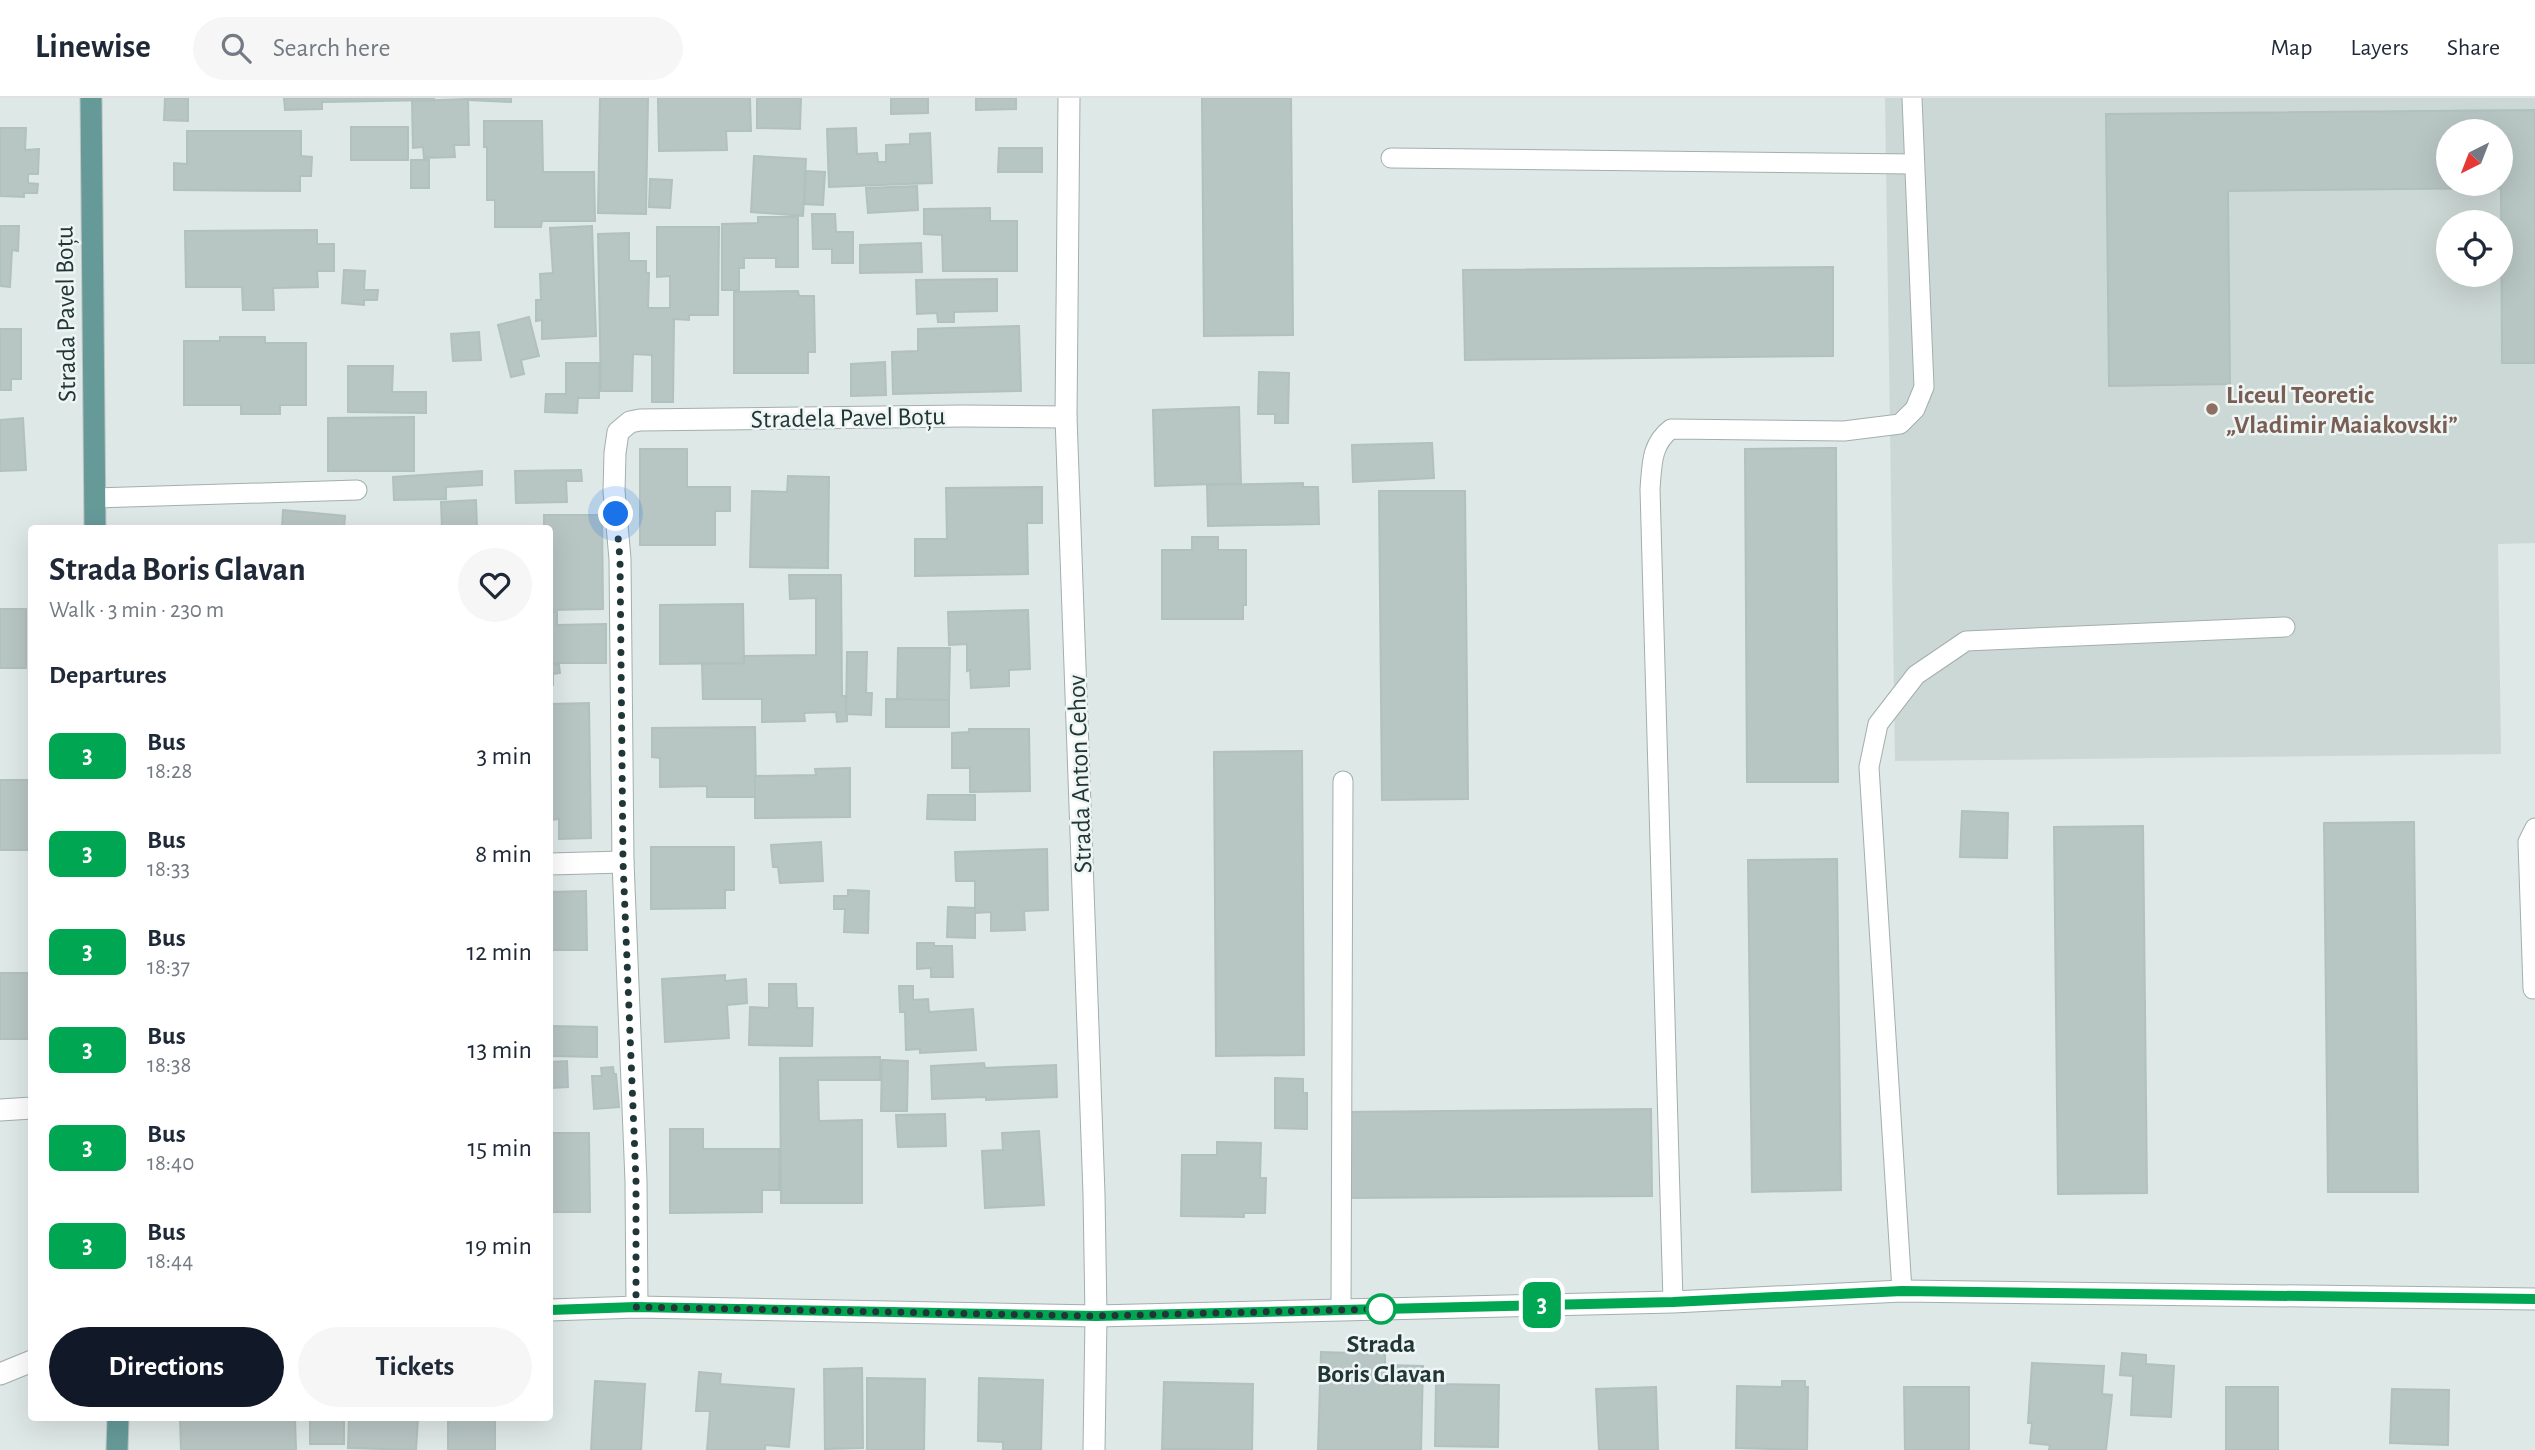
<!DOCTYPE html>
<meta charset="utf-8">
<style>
:root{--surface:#fff;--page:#f6f6f7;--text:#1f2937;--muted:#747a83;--line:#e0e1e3;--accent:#111827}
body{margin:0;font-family:"Alegreya Sans",sans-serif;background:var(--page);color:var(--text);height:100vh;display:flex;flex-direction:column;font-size:26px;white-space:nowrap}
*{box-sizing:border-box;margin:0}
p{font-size:23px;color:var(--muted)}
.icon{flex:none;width:38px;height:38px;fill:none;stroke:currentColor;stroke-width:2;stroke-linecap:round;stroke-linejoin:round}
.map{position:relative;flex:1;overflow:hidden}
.details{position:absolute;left:28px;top:427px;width:525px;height:896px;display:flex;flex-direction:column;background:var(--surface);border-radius:7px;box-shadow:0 7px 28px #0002}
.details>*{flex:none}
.badge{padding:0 14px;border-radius:10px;font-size:24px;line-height:46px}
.needle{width:46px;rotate:222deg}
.tools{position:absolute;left:2436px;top:21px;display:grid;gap:14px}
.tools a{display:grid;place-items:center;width:77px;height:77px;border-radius:50%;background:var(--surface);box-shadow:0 7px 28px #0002;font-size:35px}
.you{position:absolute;width:35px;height:35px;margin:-18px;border:5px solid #fff;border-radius:50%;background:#1a73e8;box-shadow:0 0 0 10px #1a73e833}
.map>.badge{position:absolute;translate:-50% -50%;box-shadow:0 0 0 4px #fff}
h2{padding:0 21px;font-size:26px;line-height:63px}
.round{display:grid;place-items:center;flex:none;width:74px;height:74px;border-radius:37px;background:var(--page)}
.overview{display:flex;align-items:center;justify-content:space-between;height:119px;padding:0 21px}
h1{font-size:33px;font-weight:600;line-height:52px}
.action{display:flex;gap:14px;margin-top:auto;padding:14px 21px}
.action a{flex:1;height:80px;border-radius:42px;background:var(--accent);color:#fff;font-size:28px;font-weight:600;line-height:80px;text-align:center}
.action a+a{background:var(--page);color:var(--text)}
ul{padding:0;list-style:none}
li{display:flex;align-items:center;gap:21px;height:98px;padding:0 21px}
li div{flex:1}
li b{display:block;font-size:26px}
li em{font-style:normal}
li .badge{min-width:77px;font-weight:700;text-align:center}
header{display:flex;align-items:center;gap:42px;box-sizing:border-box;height:98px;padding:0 35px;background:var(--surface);border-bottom:2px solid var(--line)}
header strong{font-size:33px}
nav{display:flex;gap:38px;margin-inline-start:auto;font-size:24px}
.search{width:490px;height:63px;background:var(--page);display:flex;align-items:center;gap:18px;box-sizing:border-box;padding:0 24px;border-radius:38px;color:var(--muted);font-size:26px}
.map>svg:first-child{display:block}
.built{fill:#ccd8d5;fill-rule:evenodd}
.building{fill:#b7c5c3;stroke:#b1c1be;stroke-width:2;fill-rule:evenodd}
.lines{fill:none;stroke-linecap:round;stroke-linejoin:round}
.service-casing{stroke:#a2afae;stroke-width:21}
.minor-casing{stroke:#a2afae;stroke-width:23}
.tertiary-casing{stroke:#a2afae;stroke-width:23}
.primary-casing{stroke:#bcc3c3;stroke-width:23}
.service{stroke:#fff;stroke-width:19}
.minor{stroke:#fff;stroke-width:21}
.tertiary{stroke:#fff;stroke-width:21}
.primary{stroke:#669a99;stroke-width:21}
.line-casing{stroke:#fff;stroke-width:16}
.line{stroke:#00a651;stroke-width:10}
.walk{stroke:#213636;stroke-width:7;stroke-dasharray:0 12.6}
.education-dot{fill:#8d6e63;stroke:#eef5f3;stroke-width:2.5}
.stop-dot{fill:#fff;stroke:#00a651;stroke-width:3.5}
.labels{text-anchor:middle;stroke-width:5;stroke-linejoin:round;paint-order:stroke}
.street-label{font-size:26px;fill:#213636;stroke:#eef5f3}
.education-label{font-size:26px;font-weight:bold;fill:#785e54;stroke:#eef5f3;text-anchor:start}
.stop-label{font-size:26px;font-weight:bold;fill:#213636;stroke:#eef5f3}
</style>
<header>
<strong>Linewise</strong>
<div class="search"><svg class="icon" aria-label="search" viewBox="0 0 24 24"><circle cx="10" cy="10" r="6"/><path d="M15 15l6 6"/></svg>Search here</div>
<nav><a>Map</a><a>Layers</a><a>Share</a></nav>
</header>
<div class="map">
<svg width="2535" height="1352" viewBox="0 0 2535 1352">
<rect width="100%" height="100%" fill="#dee8e6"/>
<path class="built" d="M1885,0h650v445l-37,1 3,210 -606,7zM2448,33h53v53h-53zM2448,124h53v53h-53z"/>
<g class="building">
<polygon points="165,0 188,0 188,23 164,22"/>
<polygon points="284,0 434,0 434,2 322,4 322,11 285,12"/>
<polygon points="465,0 511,0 511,4 468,2"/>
<polygon points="600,0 648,0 646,116 598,115"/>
<polygon points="658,0 750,0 751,33 726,33 727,52 659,53"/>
<polygon points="757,0 801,0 800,31 757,30"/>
<polygon points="891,0 928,0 928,15 891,16"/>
<polygon points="976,0 1016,0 1016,11 976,12"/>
<polygon points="1202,0 1291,0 1293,237 1204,238"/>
<polygon points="468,1 469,47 454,47 455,59 424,60 423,49 413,50 412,3"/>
<path d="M2535,12v253h-33l-1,-175 -273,3 2,193 -121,2 -3,-272zM2448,33h53v53h-53z"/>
<polygon points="484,23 542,23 543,74 594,74 595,123 542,123 541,129 495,129 495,102 487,102 487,49 484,49"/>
<rect x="351" y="29" width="57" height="33"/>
<polygon points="0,30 26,30 25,52 39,51 38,76 28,76 28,85 38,86 37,95 24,95 24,99 0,98"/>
<polygon points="856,30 857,56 877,55 878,64 886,64 886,47 910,46 910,36 930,35 932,85 829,89 827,31"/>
<polygon points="187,33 301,33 301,58 312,59 311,78 300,78 300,93 174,92 174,65 187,66"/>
<polygon points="999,50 1042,50 1042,74 998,74"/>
<polygon points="754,58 806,61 803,118 751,114"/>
<rect x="411" y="62" width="18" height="28"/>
<polygon points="806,73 825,74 823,107 804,106"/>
<polygon points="650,81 672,82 670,110 649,109"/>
<polygon points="917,88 918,112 868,115 866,90"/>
<polygon points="990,110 990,123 1017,123 1017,173 943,173 942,137 924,136 924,111"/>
<polygon points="812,116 835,116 836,134 853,134 853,165 832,165 832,151 813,151"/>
<polygon points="758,119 798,119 798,169 776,169 776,160 744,160 744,170 739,170 739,192 722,192 722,126 758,125"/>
<polygon points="0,128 19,128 18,153 12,152 10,189 0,188"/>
<polygon points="592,128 596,238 542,241 542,222 536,223 536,202 541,202 540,176 553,175 550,130"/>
<polygon points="657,129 719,129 718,217 689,217 689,222 674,221 673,304 652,304 652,257 633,256 632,293 601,293 598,136 629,135 629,163 646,163 646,175 649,175 648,210 670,210 670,178 657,179"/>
<polygon points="317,132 317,146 334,146 334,173 317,173 318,189 273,190 274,212 243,212 242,189 186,189 185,133"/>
<polygon points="921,145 922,174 860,175 860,147"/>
<polygon points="1833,169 1833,258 1465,262 1463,172"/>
<polygon points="344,172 365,173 364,192 378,192 377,202 364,202 364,207 342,205"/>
<polygon points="997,181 997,213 954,214 954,224 938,224 937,215 917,216 916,182"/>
<polygon points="798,193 799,198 814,198 815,254 808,254 808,275 734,275 734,194"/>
<polygon points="529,219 539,258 521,262 524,276 511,279 498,227"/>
<polygon points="1019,228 1021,293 893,296 892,254 918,253 918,231"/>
<polygon points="0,231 21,231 21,281 11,281 11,292 0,292"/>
<polygon points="479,234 481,262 453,263 451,236"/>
<polygon points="220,239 265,239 265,245 306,245 306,307 280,307 280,316 241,316 241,307 184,307 184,243 220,243"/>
<polygon points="885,264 886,297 851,298 851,266"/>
<polygon points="566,265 599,265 599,300 578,300 577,315 545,314 546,296 566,296"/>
<polygon points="348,268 393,268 392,294 426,294 426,315 348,314"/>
<polygon points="1259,274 1289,275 1288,325 1275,325 1275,316 1258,316"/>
<polygon points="1239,309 1241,385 1155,388 1153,312"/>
<polygon points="414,319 414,373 328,373 328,320"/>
<polygon points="23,320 26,372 0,373 0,322"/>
<polygon points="1429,345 1432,345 1434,380 1353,384 1352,347"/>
<polygon points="1830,350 1836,350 1836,363 1838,684 1747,684 1745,351"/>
<polygon points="640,351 687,351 687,389 730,389 730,413 715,413 715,447 640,447"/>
<polygon points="581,372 582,383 566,383 567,404 516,405 515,373"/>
<polygon points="482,373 482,387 446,389 446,401 394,402 393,379"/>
<polygon points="788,378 829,379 828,470 750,469 752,393 787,394"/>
<polygon points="1303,385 1303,389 1318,389 1319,426 1208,428 1207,387"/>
<polygon points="1042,389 1042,425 1027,425 1028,476 915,478 915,441 947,441 946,390"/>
<polygon points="1379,393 1465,393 1468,701 1382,702"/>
<polygon points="476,402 477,430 442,430 441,404"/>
<polygon points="283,412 345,418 344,430 282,430"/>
<polygon points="544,417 602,417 603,511 550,512 550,430 544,430"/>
<polygon points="1192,439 1218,439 1218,452 1246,452 1246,507 1243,507 1243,521 1162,521 1162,452 1192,452"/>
<polygon points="789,477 841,477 842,598 847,598 847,623 837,624 836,614 804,615 805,623 762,624 762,601 703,601 702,566 744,565 743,558 816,557 816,500 790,501"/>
<polygon points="743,506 744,565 660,566 660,507"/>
<rect x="0" y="511" width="26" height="59"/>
<polygon points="1028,512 1030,571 1009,572 1009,588 971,590 970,572 967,573 967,546 949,547 948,514"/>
<polygon points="550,514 557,514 557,527 606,526 606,565 550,565"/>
<polygon points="898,550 950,550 949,602 897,602"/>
<polygon points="847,554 867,554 866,595 872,595 871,617 846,616"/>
<polygon points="550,567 559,567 560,575 553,576 553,587 550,587"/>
<polygon points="886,601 949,602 949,629 886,629"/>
<polygon points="589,605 591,740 559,741 559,721 550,722 550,606"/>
<polygon points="755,629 756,699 707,699 707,688 660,689 660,660 652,659 652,630"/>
<polygon points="969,631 1029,631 1030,693 970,694 970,670 952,670 952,635 969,634"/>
<polygon points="1302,653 1304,957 1216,958 1214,654"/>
<polygon points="850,670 850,719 755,720 755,678 816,677 815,671"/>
<rect x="0" y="682" width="31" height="70"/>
<polygon points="928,697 975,697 975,722 927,721"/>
<polygon points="1962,713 2008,715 2007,760 1960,759"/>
<polygon points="2414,724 2418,1094 2328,1094 2324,725"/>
<polygon points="2143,728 2147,1095 2058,1096 2054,729"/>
<polygon points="821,744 823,783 780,785 778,769 773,769 771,747"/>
<polygon points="651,749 734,749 734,792 725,792 725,810 651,811"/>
<polygon points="1047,751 1048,812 1024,813 1025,832 991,833 991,814 975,815 975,783 956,783 955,754"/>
<polygon points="1837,761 1841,1092 1752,1094 1748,762"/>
<polygon points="848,792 869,793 868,835 844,834 845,811 834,811 834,798 848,798"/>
<polygon points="586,793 587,852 550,852 550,794"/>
<polygon points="948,809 975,810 975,840 947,839"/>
<polygon points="917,845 934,845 934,848 952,848 953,879 931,879 931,870 917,871"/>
<rect x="0" y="875" width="32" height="66"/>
<polygon points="725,877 725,883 746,881 747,905 727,907 729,940 665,944 662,881"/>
<polygon points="769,886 796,886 797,910 813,910 812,948 749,947 750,909 769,910"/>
<polygon points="899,888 913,888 913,902 928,901 929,914 973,911 976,952 920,955 920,951 906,952 905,914 900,914"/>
<polygon points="550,928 597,929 597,959 550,958"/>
<polygon points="880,959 880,982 818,982 819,1023 862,1022 862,1105 781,1105 780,960"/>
<polygon points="882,962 908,963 907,1013 881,1013"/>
<polygon points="567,963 568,989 550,990 550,964"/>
<polygon points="984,965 985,970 1056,967 1057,999 986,1002 986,999 932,1001 931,968"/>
<polygon points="613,969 614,976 616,976 619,1009 594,1011 592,978 602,978 601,970"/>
<polygon points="1275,980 1303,981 1303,995 1307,995 1307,1031 1275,1030"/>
<polygon points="1651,1011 1652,1098 1344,1100 1343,1014"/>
<polygon points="945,1016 946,1048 898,1049 896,1017"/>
<polygon points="670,1031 703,1031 703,1051 779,1051 779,1092 762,1092 762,1114 670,1115"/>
<polygon points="1039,1033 1044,1107 985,1110 982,1053 1003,1052 1002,1035"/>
<polygon points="551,1035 589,1035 590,1114 550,1114"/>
<polygon points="1217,1044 1261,1045 1260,1080 1266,1080 1265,1115 1244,1115 1244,1119 1181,1118 1182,1057 1217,1057"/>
<polygon points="1321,1254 1385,1256 1385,1267 1423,1268 1421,1352 1318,1352"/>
<polygon points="2122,1255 2146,1257 2146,1266 2174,1268 2171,1319 2131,1317 2133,1278 2120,1277"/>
<polygon points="2032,1265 2104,1268 2102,1296 2112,1297 2106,1352 2049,1352 2050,1347 2030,1345 2032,1325 2028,1325"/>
<polygon points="862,1270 863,1350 825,1351 824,1271"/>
<polygon points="699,1274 721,1276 720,1286 794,1291 789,1349 765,1347 765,1352 707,1352 710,1313 696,1313"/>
<polygon points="867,1280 925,1281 924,1352 867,1352"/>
<polygon points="979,1280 1043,1282 1041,1352 1003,1352 1003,1344 978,1343"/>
<polygon points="595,1283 645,1286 641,1352 591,1352"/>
<polygon points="1782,1283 1805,1283 1805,1289 1808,1289 1807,1352 1736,1350 1737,1288 1782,1289"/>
<polygon points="1164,1284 1253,1286 1252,1352 1162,1351"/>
<polygon points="1436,1286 1499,1287 1498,1349 1435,1348"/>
<polygon points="1656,1289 1658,1352 1599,1352 1596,1291"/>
<polygon points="1904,1289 1969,1289 1969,1352 1905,1352"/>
<rect x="2226" y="1289" width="52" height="63"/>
<polygon points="2392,1291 2449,1292 2448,1347 2390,1345"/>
<polygon points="180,1320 295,1320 296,1352 181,1352"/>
<rect x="310" y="1320" width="34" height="26"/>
<polygon points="349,1320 418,1320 416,1352 348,1350"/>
<rect x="448" y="1320" width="47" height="32"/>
</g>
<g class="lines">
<g class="service-casing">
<g id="service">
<polyline points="1391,60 1914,66"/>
<polyline points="95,400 357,392"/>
<polyline points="2533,891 2528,744 2535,730"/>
<polyline points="1902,1193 1869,669 1878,626 1916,577 1966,543 2285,529"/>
<path d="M1673,1204l-23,-813c2,-24 1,-45 21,-60l173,2 56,-7 15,-15 9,-22 -12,-289"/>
<polyline points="1341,1212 1343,683"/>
</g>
</g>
<g class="minor-casing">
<g id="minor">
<polyline points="1069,0 1066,319 1094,1096 1096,1218 1094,1352"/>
<polyline points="550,766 623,764"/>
<polyline points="0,1012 32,1010"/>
<polyline points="637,1209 636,1083 623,764 620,461 614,393 615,355 618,334 630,324 640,322 963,318 1066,319"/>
</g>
</g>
<g class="tertiary-casing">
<g id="tertiary">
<polyline points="550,1212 637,1209 1096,1218 1673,1204 1902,1193 2535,1201"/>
<polyline points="0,1276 32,1263"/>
</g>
</g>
<g class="primary-casing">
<g id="primary">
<polyline points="91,0 95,430"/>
<polyline points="117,1352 118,1320"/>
</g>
</g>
<use href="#service" class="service"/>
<use href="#minor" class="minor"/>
<use href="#tertiary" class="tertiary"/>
<use href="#primary" class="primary"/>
</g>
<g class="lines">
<g class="line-casing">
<polyline id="line" points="550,1212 636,1209 1096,1218 1673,1204 1902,1193 2535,1201"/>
</g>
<use href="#line" class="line"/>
<polyline class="walk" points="616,416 620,461 623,764 636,1083 636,1209 1096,1218 1381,1211"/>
</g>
<circle class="education-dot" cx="2212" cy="311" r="7"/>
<circle class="stop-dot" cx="1381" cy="1211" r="14"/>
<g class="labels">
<g class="street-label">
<text transform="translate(65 216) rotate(-91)" y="9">Strada Pavel Boțu</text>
<text transform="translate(848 319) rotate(-1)" y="9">Stradela Pavel Boțu</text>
<text transform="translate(1079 676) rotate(-92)" y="9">Strada Anton Cehov</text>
</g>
<g class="education-label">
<text x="2226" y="305">Liceul Teoretic<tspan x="2226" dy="30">„Vladimir Maiakovski”</tspan></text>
</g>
<g class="stop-label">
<text x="1381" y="1254">Strada<tspan x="1381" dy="30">Boris Glavan</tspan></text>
</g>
</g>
</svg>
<div class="tools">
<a><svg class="needle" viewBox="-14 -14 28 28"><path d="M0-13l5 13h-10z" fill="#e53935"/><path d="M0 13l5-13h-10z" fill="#747a83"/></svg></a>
<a><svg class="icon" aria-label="locate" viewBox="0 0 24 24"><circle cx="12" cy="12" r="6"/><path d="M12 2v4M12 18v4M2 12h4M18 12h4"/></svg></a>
</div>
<div class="you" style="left:616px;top:416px"></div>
<b class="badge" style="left:1542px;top:1207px;background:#00a651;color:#fff">3</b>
<section class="details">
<div class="overview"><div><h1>Strada Boris Glavan</h1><p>Walk · 3 min · 230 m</p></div><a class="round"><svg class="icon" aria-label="heart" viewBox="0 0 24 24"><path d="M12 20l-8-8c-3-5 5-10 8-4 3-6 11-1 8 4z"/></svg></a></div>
<h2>Departures</h2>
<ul>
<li><span class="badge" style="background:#00a651;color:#fff">3</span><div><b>Bus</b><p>18:28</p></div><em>3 min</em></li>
<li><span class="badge" style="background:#00a651;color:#fff">3</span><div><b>Bus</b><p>18:33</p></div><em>8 min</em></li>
<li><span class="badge" style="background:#00a651;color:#fff">3</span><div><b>Bus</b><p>18:37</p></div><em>12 min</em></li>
<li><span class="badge" style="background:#00a651;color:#fff">3</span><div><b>Bus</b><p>18:38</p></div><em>13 min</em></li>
<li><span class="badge" style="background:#00a651;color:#fff">3</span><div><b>Bus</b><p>18:40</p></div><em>15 min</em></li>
<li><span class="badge" style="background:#00a651;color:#fff">3</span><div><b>Bus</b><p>18:44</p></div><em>19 min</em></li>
</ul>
<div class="action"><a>Directions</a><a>Tickets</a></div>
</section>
</div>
